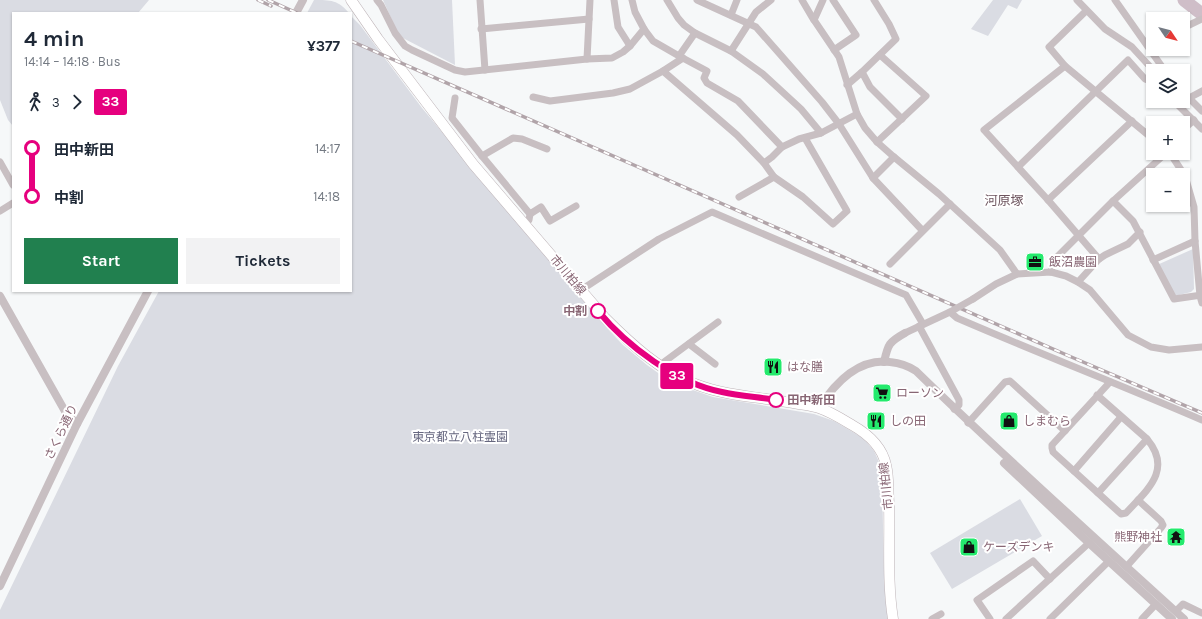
<!DOCTYPE html>
<meta charset="utf-8">
<style>
:root{--surface:#fff;--page:#f2f2f3;--text:#1f2937;--muted:#747a83;--accent:#21804f}
body{margin:0;font-family:Karla,"Noto Sans JP",sans-serif;background:var(--page);color:var(--text);height:100vh;display:flex;flex-direction:column;font-size:15px;white-space:nowrap}
*{box-sizing:border-box;margin:0}
p{font-size:13px;color:var(--muted)}
.icon{flex:none;width:22px;height:22px;fill:none;stroke:currentColor;stroke-width:2;stroke-linecap:round;stroke-linejoin:round}
.map{position:relative;flex:1;overflow:hidden}
.panel{position:absolute;left:12px;top:12px;width:340px;height:280px;display:flex;flex-direction:column;background:var(--surface);border-radius:0px;box-shadow:0 1px 3px #0004}
.panel>*{flex:none}
.badge{padding:0 8px;border-radius:3px;font-size:14px;line-height:26px}
.needle{width:26px;rotate:125deg}
.fabs{position:absolute;left:1146px;top:12px;display:grid;gap:8px}
.fabs a{display:grid;place-items:center;width:44px;height:44px;border-radius:0px;background:var(--surface);box-shadow:0 1px 3px #0004;font-size:20px}
.map>.badge{position:absolute;translate:-50% -50%;box-shadow:0 0 0 2px #fff}
.legs{display:flex;align-items:center;gap:6px;height:44px;padding:0 12px;font-size:13px}
.legs p{margin-inline-start:auto}
.summary{display:flex;align-items:center;justify-content:space-between;height:68px;padding:0 12px}
h1{font-size:22px;font-weight:700;line-height:30px}
.primary-button{display:flex;gap:8px;margin-top:auto;padding:8px 12px}
.primary-button a{flex:1;height:46px;border-radius:0px;background:var(--accent);color:#fff;font-size:16px;font-weight:700;line-height:46px;text-align:center}
.primary-button a+a{background:var(--page);color:var(--text)}
ul{padding:0 12px;list-style:none}
li{display:flex;align-items:center;gap:14px;height:48px;font-size:15px}
li i{display:grid;place-items:center;width:6px;height:100%;margin:0 5px;background:currentColor}
li i::after{content:'';width:10px;height:10px;margin:-5px;border:3px solid;border-radius:50%;background:var(--surface)}
li p{margin-inline-start:auto}
li:first-child i{background:linear-gradient(#0000 50%,currentColor 0)}
li:last-child i{background:linear-gradient(currentColor 50%,#0000 0)}
.map>svg:first-child{display:block}
.green{fill:#dadce3}
.lines{fill:none;stroke-linecap:round;stroke-linejoin:round}
.river{stroke:#cfbec8;stroke-width:13}
.primary-casing{stroke:#beb4b8;stroke-width:11}
.minor{stroke:#c8bfc2;stroke-width:7}
.tertiary{stroke:#c8bfc2;stroke-width:8}
.primary{stroke:#fff;stroke-width:10}
.rail-casing{stroke:#b1a4a9;stroke-width:3.5}
.rail{stroke:#fff;stroke-width:2;stroke-dasharray:6;stroke-linecap:butt}
.minor-bridge{stroke:#c8bfc2;stroke-width:7}
.line-1-casing{stroke:#fff;stroke-width:9}
.line-1{stroke:#e6007e;stroke-width:6}
.stop-1-dot{fill:#fff;stroke:#e6007e;stroke-width:2}
.labels{text-anchor:middle;stroke-width:4;stroke-linejoin:round;paint-order:stroke}
.poi-label{font-size:12px;fill:#886674;stroke:#fff;text-anchor:start}
.street-label{font-size:12px;fill:#886674;stroke:#fff}
.stop-label{font-size:12px;font-weight:bold;fill:#886674;stroke:#fff;text-anchor:end}
.park-label{font-size:12px;fill:#66677f;stroke:#fff}
.neighbourhood-label{font-size:13px;fill:#6d555f;stroke:#fff}
</style>
<div class="map">
<svg width="1202" height="619" viewBox="0 0 1202 619">
<rect width="100%" height="100%" fill="#f6f8f9"/>
<g class="green">
<polygon points="0,0 149,0 138,13 13,13 13,126 8,120 0,100"/>
<path d="M314,0c17,0 24,0 35,13h-42z"/>
<polygon points="383,0 452,0 455,65 399,36"/>
<polygon points="993,0 1022,0 1017,9 1008,5 988,36 971,29"/>
<polygon points="351,16 360,25 422,108 602,323 623,345 647,365 668,380 684,387 713,397 814,414 834,421 863,438 874,451 880,464 882,478 884,575 888,619 0,619 0,610 118,366 159,291 351,291"/>
<polygon points="1193,249 1194,289 1191,292 1175,296 1157,265"/>
<polygon points="1020,499 1042,536 952,589 930,553"/>
</g>
<g class="lines">
<polyline class="river" points="1184,0 1202,14"/>
<g class="primary-casing">
<path id="primary" d="M351,0l27,39 95,125 132,154c26,26 55,53 90,66 33,13 69,13 104,20 6,1 14,2 20,4 12,4 23,11 33,17 16,9 30,21 34,40 3,12 2,26 3,39 1,38 -2,77 4,115"/>
</g>
<g class="minor">
<polyline points="377,0 381,5 395,33 405,46 412,50 455,70 465,72 587,59 612,58 623,52 630,46 644,29"/>
<polyline points="480,0 485,70"/>
<polyline points="614,0 618,27 630,46"/>
<polyline points="632,0 635,12 644,29 653,41 679,56 707,71 704,78 707,83 738,101 782,147 799,139 821,133"/>
<polyline points="667,0 678,18 684,25 695,33 731,51 763,74 801,109 821,133 857,114"/>
<polyline points="697,0 756,27 822,102 839,124 873,178 922,230"/>
<polyline points="802,0 812,17 839,57 857,114 865,128 877,142 894,157 939,194 1000,250 1017,274"/>
<polyline points="833,0 856,35 834,50"/>
<polyline points="1077,0 1105,29 1132,47 1154,71"/>
<polyline points="1115,0 1165,71"/>
<polyline points="1086,11 1049,47 1065,66 1153,139"/>
<polyline points="731,15 737,0"/>
<polyline points="814,20 823,0"/>
<polyline points="1183,28 1202,19"/>
<polyline points="481,29 589,19"/>
<polyline points="731,51 756,12 771,0"/>
<polyline points="679,56 695,33"/>
<polyline points="683,58 663,71 737,135 764,163 774,177 739,197"/>
<polyline points="587,59 590,0"/>
<polyline points="1065,66 984,130 1048,200 1099,259"/>
<polyline points="862,72 870,87 902,119"/>
<polyline points="847,85 862,72 896,39 889,24 874,0"/>
<polyline points="1183,92 1202,111"/>
<polyline points="533,97 550,101 613,93 630,89 663,71"/>
<polyline points="455,98 452,118 482,156 513,138 522,139 547,149"/>
<polyline points="1189,98 1202,91"/>
<polyline points="1174,101 1202,129"/>
<polyline points="1183,130 1194,120"/>
<polyline points="877,142 926,96 880,55"/>
<polyline points="1166,153 1113,201 1133,221 1174,299 1202,295"/>
<polyline points="1170,153 1185,176 1194,207 1195,241 1200,296 1202,303"/>
<polyline points="482,156 530,214 529,220 525,224"/>
<polyline points="0,162 13,185"/>
<polyline points="764,163 772,157 782,147"/>
<polyline points="1018,167 1128,60 1145,79 1153,82"/>
<polyline points="774,177 803,197 833,224 847,211 805,138"/>
<polyline points="873,178 894,157"/>
<polyline points="1048,200 1132,121"/>
<polyline points="0,211 13,203"/>
<polyline points="530,214 541,207 550,221 576,206"/>
<polyline points="1153,260 1195,241"/>
<polyline points="890,264 950,204"/>
<polyline points="1051,272 1053,261 1113,201"/>
<polyline points="1078,282 1099,259 1105,255 1128,244 1140,232"/>
<polyline points="581,290 659,239 712,212 906,295 923,324"/>
<polyline points="973,299 996,284 1017,274 1051,272 1066,276 1078,282 1090,290 1128,335 1151,347 1169,350 1202,347"/>
<polyline points="919,326 959,400 959,405 954,409"/>
<path d="M905,333l45,-21 7,6c81,35 164,67 245,102"/>
<polyline points="689,344 715,364"/>
<polyline points="660,365 718,322"/>
<path d="M1097,395l50,44c26,31 0,51 -21,74l-5,1 -68,-62 -1,-4v-3l58,-63"/>
<polyline points="968,423 1005,382 1010,381 1065,431"/>
<polyline points="1074,471 1121,417"/>
<polyline points="1098,493 1147,439"/>
<polyline points="1127,566 1161,528 1163,525 1161,521 1138,500"/>
<polyline points="1176,611 1183,604 1202,613"/>
<polyline points="932,619 941,614"/>
<polyline points="990,619 977,600 1033,561 1050,579"/>
<polyline points="1006,619 1089,543"/>
<polyline points="1050,619 1109,561"/>
<polyline points="1142,619 1156,604"/>
</g>
<g class="tertiary">
<polyline points="296,13 303,0"/>
<polyline points="0,296 66,413 77,424"/>
<path d="M884,362c4,-18 5,-20 21,-29"/>
<path d="M819,408c16,-25 39,-50 71,-46 10,1 17,3 26,9 87,85 178,166 268,248"/>
<polyline points="1004,463 1089,543 1172,619"/>
<polyline points="0,586 77,424 148,291"/>
</g>
<use href="#primary" class="primary"/>
<g class="rail-casing">
<g id="rail">
<polyline points="258,0 271,6"/>
<polyline points="268,0 297,13"/>
<polyline points="351,41 1069,356 1202,413"/>
</g>
</g>
<use href="#rail" class="rail"/>
<polyline class="minor-bridge" points="950,312 973,299"/>
</g>
<g class="lines">
<g class="line-1-casing">
<path id="line-1" d="M598,311c29,35 78,72 124,81 18,4 36,5 54,8"/>
</g>
<use href="#line-1" class="line-1"/>
</g>
<defs>
<g id="office-square" transform="scale(1)"><rect x="-9" y="-9" width="18" height="18" rx="4" fill="#24ea6d" stroke="#fff"/><path d="M-6-3h4V-5.5h4V-3h4V5H-6ZM-1-4.5V-3h2v-1.5ZM-6 0V1H6V0Z" fill="#111"/></g>
<g id="restaurant-square" transform="scale(1)"><rect x="-9" y="-9" width="18" height="18" rx="4" fill="#24ea6d" stroke="#fff"/><path d="M-5-6h1v4h1v-4h1v4h1v-4h1v5L-1.5 .5V6h-2V.5L-5-1ZM5-6V6H3V1.5H1.5Q1.5-4 5-6Z" fill="#111"/></g>
<g id="supermarket-square" transform="scale(1)"><rect x="-9" y="-9" width="18" height="18" rx="4" fill="#24ea6d" stroke="#fff"/><path d="M-6-5.5h2.5l.6 2H6L4.5 2H-2.5L-4.4-4H-6ZM-1.5 3.2a1.3 1.3 0 1 0 .1 0ZM3 3.2a1.3 1.3 0 1 0 .1 0Z" fill="#111"/></g>
<g id="shop-square" transform="scale(1)"><rect x="-9" y="-9" width="18" height="18" rx="4" fill="#24ea6d" stroke="#fff"/><path d="M-5-2.5h2.3a2.7 3.5 0 0 1 5.4 0H5L5.5 6h-11ZM-1.5-2.5h3a1.5 2.3 0 0 0-3 0Z" fill="#111"/></g>
<g id="temple-square" transform="scale(1)"><rect x="-9" y="-9" width="18" height="18" rx="4" fill="#24ea6d" stroke="#fff"/><path d="M0-6L5-2H3V0L6.5 2.5H4V6H1.5V3h-3V6H-4V2.5H-6.5L-3 0V-2H-5Z" fill="#111"/></g>
</defs>
<g fill-rule="evenodd">
<use href="#office-square" x="1035" y="262"/>
<use href="#restaurant-square" x="773" y="367"/>
<use href="#supermarket-square" x="882" y="393"/>
<use href="#restaurant-square" x="876" y="421"/>
<use href="#shop-square" x="1009" y="421"/>
<use href="#temple-square" x="1176" y="537"/>
<use href="#shop-square" x="969" y="547"/>
</g>
<g class="stop-1-dot">
<circle cx="598" cy="311" r="7"/>
<circle cx="776" cy="400" r="7"/>
</g>
<g class="labels">
<g class="poi-label">
<text x="1049" y="266">飯沼農園</text>
<text x="787" y="371">はな膳</text>
<text x="896" y="397">ローソン</text>
<text x="890" y="425">しの田</text>
<text x="1023" y="425">しまむら</text>
<text x="1162" y="541" text-anchor="end">熊野神社</text>
<text x="983" y="551">ケーズデンキ</text>
</g>
<g class="street-label">
<text transform="translate(568 275) rotate(50)" y="4">市川柏線</text>
<text transform="translate(61 432) rotate(-64)" y="4">さくら通り</text>
<text transform="translate(886 486) rotate(-96)" y="4">市川柏線</text>
</g>
<g class="stop-label">
<text x="587" y="315">中割</text>
<text x="787" y="404" text-anchor="start">田中新田</text>
</g>
<g class="park-label">
<text x="460" y="441">東京都立八柱霊園</text>
</g>
<g class="neighbourhood-label">
<text x="1004" y="205">河原塚</text>
</g>
</g>
</svg>
<div class="fabs">
<a><svg class="needle" viewBox="-14 -14 28 28"><path d="M0-13l5 13h-10z" fill="#e53935"/><path d="M0 13l5-13h-10z" fill="#747a83"/></svg></a>
<a><svg class="icon" aria-label="layers" viewBox="0 0 24 24"><path d="M12 4l9 5-9 5-9-5zM3 14l9 5 9-5"/></svg></a>
<a>+</a>
<a>−</a>
</div>
<b class="badge" style="left:677px;top:376px;background:#e6007e;color:#fff">33</b>
<section class="panel">
<div class="summary"><div><h1>4 min</h1><p>14:14 – 14:18 · Bus</p></div><b>¥377</b></div>
<div class="legs"><svg class="icon" aria-label="walk" viewBox="0 0 24 24"><circle cx="13" cy="4" r="2"/><path d="M13 8l-2 6 4 7M11 14l-3 7M7 12l3-4h3l4 4"/></svg>3<svg class="icon" aria-label="forward" viewBox="0 0 24 24"><path d="M9 5l7 7-7 7"/></svg><b class="badge" style="background:#e6007e;color:#fff">33</b></div>
<ul>
<li><i style="color:#e6007e"></i><b>田中新田</b><p>14:17</p></li>
<li><i style="color:#e6007e"></i><b>中割</b><p>14:18</p></li>
</ul>
<div class="primary-button"><a>Start</a><a>Tickets</a></div>
</section>
</div>
